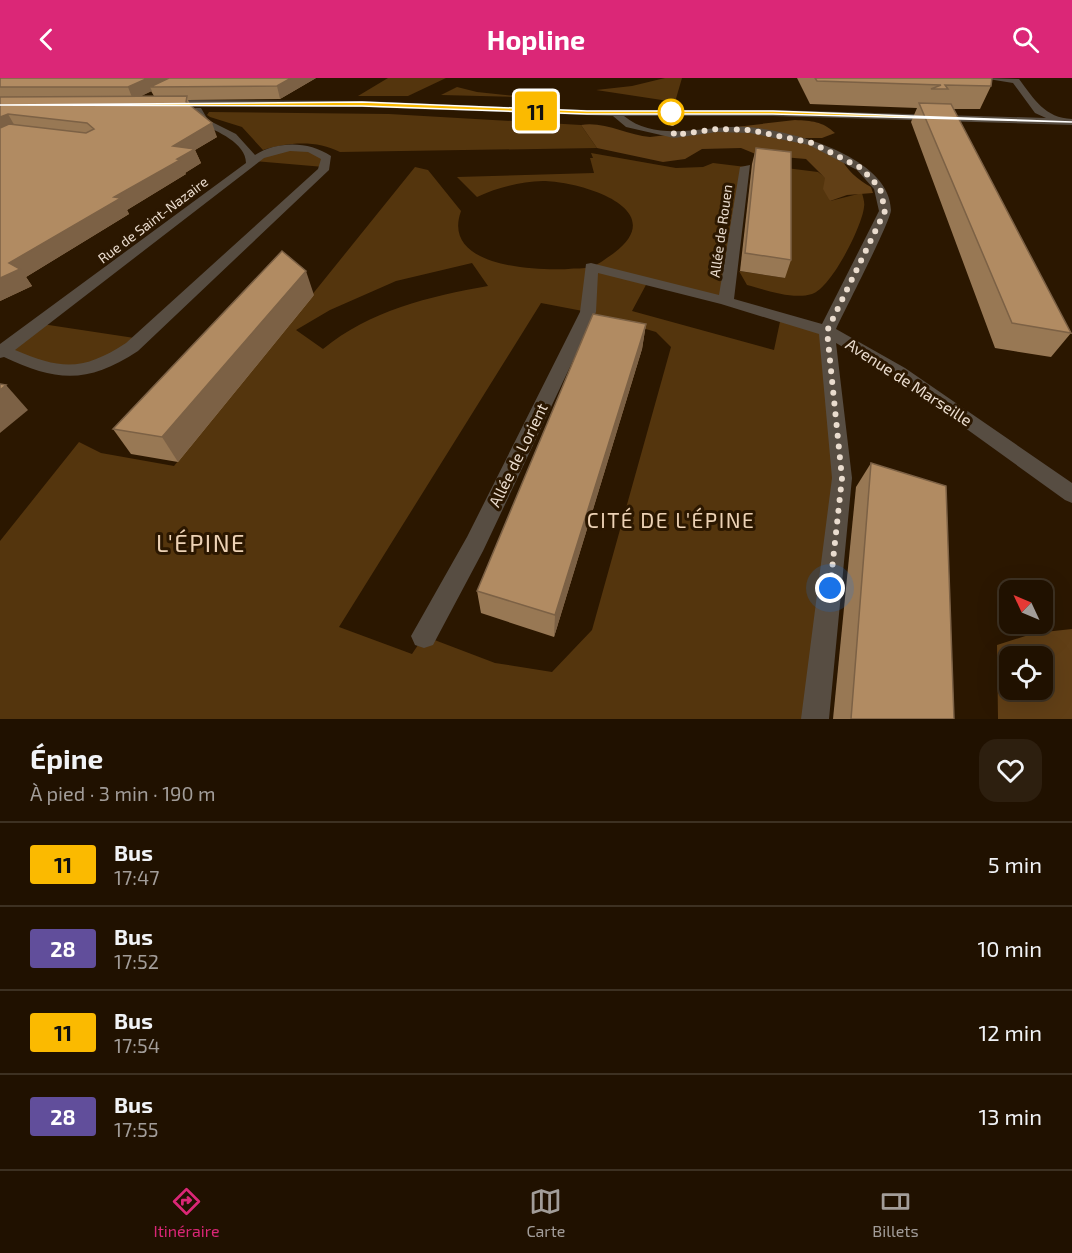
<!DOCTYPE html>
<html lang="fr">
<meta charset="utf-8">
<style>
:root{--surface:#201100;--page:#2d1f0f;--text:#f1f3f6;--muted:#a29d99;--line:#3d3122;--accent:#db2777}
body{margin:0;font-family:"Exo 2",sans-serif;background:var(--page);color:var(--text);height:100vh;display:flex;flex-direction:column;font-size:22px;white-space:nowrap}
*{box-sizing:border-box;margin:0}
p{font-size:20px;color:var(--muted)}
.icon{flex:none;width:33px;height:33px;fill:none;stroke:currentColor;stroke-width:2;stroke-linecap:round;stroke-linejoin:round}
.map{position:relative;height:641px;overflow:hidden}
.drawer{display:flex;flex-direction:column;background:var(--surface);flex:1}
.drawer>*{flex:none}
.badge{padding:0 12px;border-radius:4px;font-size:21px;line-height:39px}
.needle{width:39px;rotate:314deg}
.buttons{position:absolute;left:999px;top:502px;display:grid;gap:12px}
.buttons a{display:grid;place-items:center;width:54px;height:54px;border-radius:12px;background:var(--surface);box-shadow:0 6px 24px #0002,0 0 0 2px var(--line);font-size:30px}
.you{position:absolute;width:30px;height:30px;margin:-15px;border:4px solid #fff;border-radius:50%;background:#1a73e8;box-shadow:0 0 0 9px #1a73e833}
.map>.badge{position:absolute;translate:-50% -50%;box-shadow:0 0 0 3px #fff}
.round{display:grid;place-items:center;flex:none;width:63px;height:63px;border-radius:18px;background:var(--page)}
.headline{display:flex;align-items:center;justify-content:space-between;height:102px;padding:0 30px}
h1{font-size:28px;font-weight:700;line-height:45px}
ul{padding:0;list-style:none}
li{display:flex;align-items:center;gap:18px;height:84px;padding:0 30px;border-top:2px solid var(--line)}
li div{flex:1}
li b{display:block;font-size:22px}
li em{font-style:normal}
li .badge{min-width:66px;font-weight:700;text-align:center}
header{display:flex;justify-content:space-between;align-items:center;height:78px;padding:0 30px;background:var(--accent);color:#fff;font-size:27px;font-weight:700}
.menu{display:flex;justify-content:space-around;align-items:center;height:84px;border-top:2px solid var(--line);background:var(--surface);font-size:16px;color:var(--muted)}
.menu a{display:grid;justify-items:center;gap:3px}
.menu .active{color:var(--accent)}
.map>svg:first-child{display:block}
.green{fill:#54350d;fill-rule:evenodd}
.forest{fill:#613f16;fill-rule:evenodd}
.lines{fill:none;stroke-linecap:round;stroke-linejoin:round}
.minor{fill:#574d42;fill-rule:evenodd}
.wall{fill:#987854;fill-rule:evenodd}
.shaded-wall{fill:#7c6145}
.building{fill:#b18b62;stroke:#7c6145;stroke-width:1.5}
.line{fill:#fbba00;stroke:#fff;stroke-width:1.5}
.walk{stroke:#eadcce;stroke-width:6;stroke-dasharray:0 10.8}
.stop-dot{fill:#fff;stroke:#fbba00;stroke-width:3}
.labels{text-anchor:middle;stroke-width:6;stroke-linejoin:round;paint-order:stroke}
.far-street-label{font-size:14px;fill:#eadcce;stroke:#2b1700}
.street-label{font-size:16px;fill:#eadcce;stroke:#2b1700}
.near-neighbourhood-label{font-size:21px;letter-spacing:1.5px;fill:#edd2b5;stroke:#2b1700}
.near-quarter-label{font-size:24px;letter-spacing:1.5px;fill:#edd2b5;stroke:#2b1700}
</style>
<header><svg class="icon" aria-label="back" viewBox="0 0 24 24"><path d="M15 5l-7 7 7 7"/></svg>Hopline<svg class="icon" aria-label="search" viewBox="0 0 24 24"><circle cx="10" cy="10" r="6"/><path d="M15 15l6 6"/></svg></header>
<div class="map">
<svg width="1072" height="641" viewBox="0 0 1072 641">
<rect width="100%" height="100%" fill="#2b1700"/>
<g class="green">
<polygon points="388,0 446,0 408,18 358,18"/>
<polygon points="665,0 682,0 675,24 596,12 632,8"/>
<polygon points="457,9 477,14 523,19 441,17"/>
<path d="M209,34l180,2 192,11 16,23 -257,4c-23,-12 -52,-10 -77,-2l-21,-23 -32,-10 -3,-2z"/>
<polygon points="285,71 319,73 324,89 253,83"/>
<path d="M591,75l85,15 27,-1 10,-4 33,4 -20,134 -79,-18 -15,28 142,39 7,-33 46,14 15,147 -27,241h-815v-178l79,-99 22,11 73,13 241,-299 13,3 33,41c-20,55 71,60 107,58 7,-1 16,0 23,-2 7,-2 17,-10 23,-14 59,-45 -36,-72 -71,-72 -23,1 -45,6 -66,16l-20,-20 137,-4 -4,-15h3zM472,185l16,23c-58,10 -119,25 -165,63l-27,-19 34,-20 66,-29zM541,225l47,9 68,20 15,15 -79,283 -40,42 -57,-9 -71,-27 -12,18 -73,-27z"/>
<path d="M786,90l32,4 8,6 4,23 32,-8c1,4 3,10 2,14 -2,20 -33,81 -52,87 -19,6 -46,-4 -65,-9l-8,-14 46,7z"/>
<polygon points="42,246 141,261 73,294 4,273"/>
</g>
<g class="forest">
<path d="M795,42c17,1 27,1 40,13l-13,5h-18l36,17c5,14 18,25 31,32l2,6 -26,2 -17,6 -7,-12 2,-11 -19,-19 -48,-4 -17,-7 -39,1 -17,10 -22,3 -66,-14 -16,-23c23,-4 46,10 69,12z"/>
<path d="M1072,551v90h-74l-1,-74 38,-12zM1010,579h32v33h-32z"/>
</g>
<g class="lines">
<g class="minor">
<path d="M982,0l37,1c15,20 26,39 53,40v6l-299,-9h-149c34,28 84,8 123,11 43,3 143,29 144,83 0,11 -47,101 -55,119l69,39 167,115v20l-7,-3 -172,-124 -57,-33 16,135 -23,241h-28l31,-241 -13,-144 -98,-30 -123,-31 -2,39 -113,239 -50,94 -9,3 -9,-3 -4,-9 56,-99 113,-225 6,-48 5,-1 128,32 21,-128 10,-2 -16,134 88,25 57,-113 -5,-22 -17,-19 -48,-25 -59,-12 -33,-1 -43,6 -48,-11 -13,-11 -251,-9 -195,-1 -5,-3 5,-3 195,1 225,9h186l273,8 -11,-5 -22,-30z"/>
<path d="M195,30h6l7,12 28,14 19,21c23,-14 53,-14 76,1l-2,14 -191,181c-50,33 -81,31 -134,6l-4,1v-14l246,-181c0,-20 -29,-32 -45,-39zM290,73l18,1 13,7 -3,10 -192,174c-43,28 -64,27 -111,7l249,-192z"/>
</g>
</g>
<g class="wall">
<path d="M0,0h316l-36,21 -92,1 3,6 26,31 -22,13 6,13 -16,10 1,1 -59,36 2,4 -103,63 6,9 -32,15zM151,13l3,5h-13z"/>
<polygon points="797,0 992,0 991,8 980,31 953,31 1071,255 1051,279 995,270 911,44 917,30 810,26"/>
<polygon points="756,70 791,182 785,200 740,193 752,86"/>
<polygon points="314,217 178,384 131,376 113,351"/>
<polygon points="646,246 642,271 554,559 481,535 477,513"/>
<polygon points="871,385 954,641 833,641 856,409"/>
</g>
<g class="shaded-wall">
<polygon points="148,0 180,0 150,9 152,13 133,22 128,9"/>
<polygon points="291,0 316,0 280,21 277,8"/>
<polygon points="8,36 16,50 0,57 0,39"/>
<polygon points="212,45 217,59 195,72 201,85 185,95 186,96 127,132 129,136 26,199 32,208 0,223 0,200 9,185 114,119 173,68"/>
<polygon points="306,193 314,217 178,384 162,359"/>
<polygon points="646,246 642,271 554,559 555,537"/>
<polygon points="6,307 28,332 0,355 0,312"/>
</g>
<g class="building">
<polygon points="0,0 148,0 128,9 0,9"/>
<polygon points="169,0 291,0 277,8 150,9"/>
<polygon points="815,0 992,0 991,8 945,7 948,11 931,11 941,7 817,3"/>
<polygon points="187,18 186,24 212,45 173,68 195,71 177,81 180,82 114,119 121,120 9,185 20,191 0,200 0,50 9,46 86,55 94,51 87,45 8,36 0,39 0,19"/>
<polygon points="919,25 951,26 1071,255 1012,245"/>
<polygon points="756,70 791,74 791,182 745,175"/>
<polygon points="282,173 306,193 162,359 113,351"/>
<polygon points="593,236 646,246 555,537 477,513"/>
<polygon points="0,306 6,307 0,312"/>
<polygon points="871,385 946,408 954,641 851,641"/>
</g>
<polygon class="line" points="362,24 587,33 773,33 1072,44 773,36 587,36 362,28 0,27"/>
<g class="lines">
<polyline class="walk" points="671,34 674,57 717,51 750,52 812,65 861,90 880,110 885,133 827,253 842,400 830,510"/>
</g>
<circle class="stop-dot" cx="671" cy="34" r="12"/>
<g class="labels">
<g class="far-street-label">
<text transform="translate(153 142) rotate(-37)" y="5">Rue de Saint-Nazaire</text>
<text transform="translate(721 153) rotate(-82)" y="5">Allée de Rouen</text>
</g>
<g class="street-label">
<text transform="translate(909 304) rotate(33)" y="6">Avenue de Marseille</text>
<text transform="translate(518 377) rotate(-64)" y="6">Allée de Lorient</text>
</g>
<g class="near-neighbourhood-label">
<text x="671" y="450">CITÉ DE L'ÉPINE</text>
</g>
<g class="near-quarter-label">
<text x="201" y="474">L'ÉPINE</text>
</g>
</g>
</svg>
<div class="buttons">
<a><svg class="needle" viewBox="-14 -14 28 28"><path d="M0-13l5 13h-10z" fill="#e53935"/><path d="M0 13l5-13h-10z" fill="#a29d99"/></svg></a>
<a><svg class="icon" aria-label="locate" viewBox="0 0 24 24"><circle cx="12" cy="12" r="6"/><path d="M12 2v4M12 18v4M2 12h4M18 12h4"/></svg></a>
</div>
<div class="you" style="left:830px;top:510px"></div>
<b class="badge" style="left:536px;top:33px;background:#fbba00;color:#111">11</b>
</div>
<section class="drawer">
<div class="headline"><div><h1>Épine</h1><p>À pied · 3 min · 190 m</p></div><a class="round"><svg class="icon" aria-label="heart" viewBox="0 0 24 24"><path d="M12 20l-8-8c-3-5 5-10 8-4 3-6 11-1 8 4z"/></svg></a></div>
<ul>
<li><span class="badge" style="background:#fbba00;color:#111">11</span><div><b>Bus</b><p>17:47</p></div><em>5 min</em></li>
<li><span class="badge" style="background:#614e9b;color:#fff">28</span><div><b>Bus</b><p>17:52</p></div><em>10 min</em></li>
<li><span class="badge" style="background:#fbba00;color:#111">11</span><div><b>Bus</b><p>17:54</p></div><em>12 min</em></li>
<li><span class="badge" style="background:#614e9b;color:#fff">28</span><div><b>Bus</b><p>17:55</p></div><em>13 min</em></li>
</ul>
</section>
<nav class="menu">
<a class="active"><svg class="icon" aria-label="directions" viewBox="0 0 24 24"><path d="M12 3l9 9-9 9-9-9zM9 14v-3h6M13 9l2 2-2 2"/></svg>Itinéraire</a>
<a><svg class="icon" aria-label="map" viewBox="0 0 24 24"><path d="M3 6l6-2 6 2 6-2v14l-6 2-6-2-6 2zM9 4v14M15 6v14"/></svg>Carte</a>
<a><svg class="icon" aria-label="tickets" viewBox="0 0 24 24"><path d="M3 7h18v10H3zM15 7v10"/></svg>Billets</a>
</nav>
